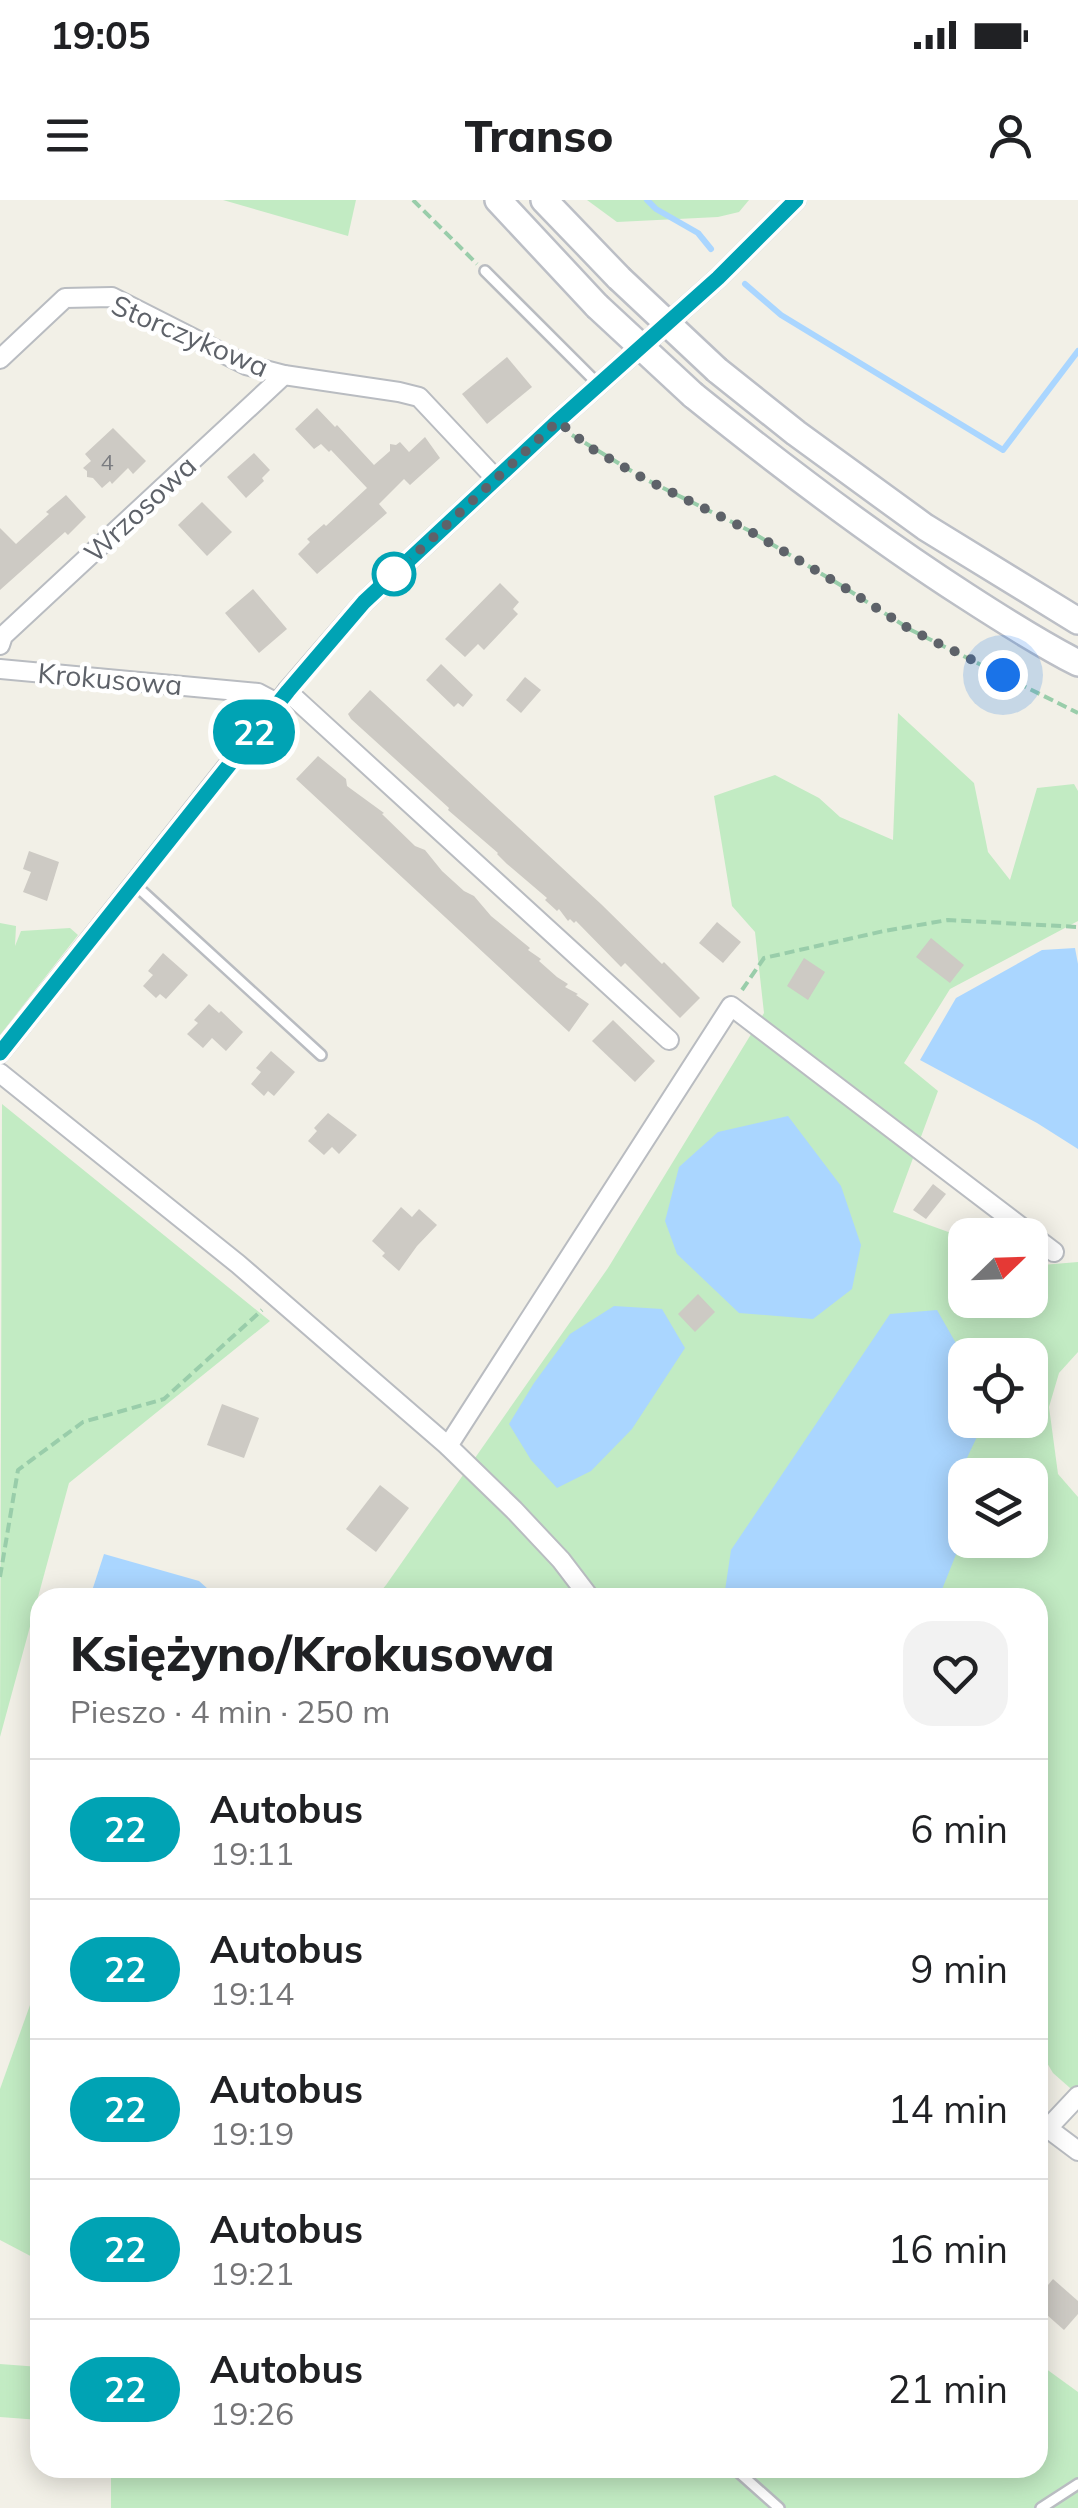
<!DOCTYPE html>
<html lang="pl">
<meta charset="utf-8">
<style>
:root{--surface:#fff;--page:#f2f2f2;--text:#202124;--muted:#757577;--line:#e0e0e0}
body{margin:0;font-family:Mulish,sans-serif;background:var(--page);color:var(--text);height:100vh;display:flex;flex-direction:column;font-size:38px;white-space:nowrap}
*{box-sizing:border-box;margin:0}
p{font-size:32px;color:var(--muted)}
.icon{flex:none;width:55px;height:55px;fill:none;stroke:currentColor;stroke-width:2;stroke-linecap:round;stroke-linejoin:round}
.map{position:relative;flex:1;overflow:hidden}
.panel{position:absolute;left:30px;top:1388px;width:1018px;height:890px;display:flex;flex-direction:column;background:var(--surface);border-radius:30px;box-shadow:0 5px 25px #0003}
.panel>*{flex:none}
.badge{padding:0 20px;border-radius:32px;font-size:35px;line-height:65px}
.needle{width:65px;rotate:67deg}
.fabs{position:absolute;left:948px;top:1018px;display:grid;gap:20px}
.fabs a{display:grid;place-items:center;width:100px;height:100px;border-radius:20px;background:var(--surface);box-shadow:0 5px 25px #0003;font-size:50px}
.you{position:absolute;width:50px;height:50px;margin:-25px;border:8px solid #fff;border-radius:50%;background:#1a73e8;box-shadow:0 0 0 15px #1a73e833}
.map>.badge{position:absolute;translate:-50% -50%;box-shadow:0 0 0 5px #fff}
.round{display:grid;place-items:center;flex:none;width:105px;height:105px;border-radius:30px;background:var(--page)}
.summary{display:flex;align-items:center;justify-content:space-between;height:170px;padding:0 40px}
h1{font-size:48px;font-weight:800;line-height:75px}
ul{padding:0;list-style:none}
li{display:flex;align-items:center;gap:30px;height:140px;padding:0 40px;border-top:2px solid var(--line)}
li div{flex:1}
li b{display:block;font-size:38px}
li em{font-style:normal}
li .badge{min-width:110px;font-weight:700;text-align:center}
.status{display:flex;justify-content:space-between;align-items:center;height:70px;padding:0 50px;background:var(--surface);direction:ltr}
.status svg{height:28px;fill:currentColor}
header{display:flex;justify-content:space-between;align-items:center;height:130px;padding:0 40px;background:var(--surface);font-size:45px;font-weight:800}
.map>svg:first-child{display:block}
.green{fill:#c2ebc3;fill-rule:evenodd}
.water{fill:#aad6ff}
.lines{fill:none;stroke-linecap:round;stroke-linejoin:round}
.stream{stroke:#aad6ff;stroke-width:6}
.building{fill:#cdcac4}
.lane-casing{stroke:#b9bcc1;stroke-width:14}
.street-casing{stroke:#b9bcc1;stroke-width:22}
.secondary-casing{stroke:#bcbfc6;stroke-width:30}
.path{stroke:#99cdaa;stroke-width:4;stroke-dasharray:10 5;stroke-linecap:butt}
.lane{stroke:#fff;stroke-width:9}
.street{stroke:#fff;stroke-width:18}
.secondary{stroke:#fff;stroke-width:25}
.secondary-bridge-casing{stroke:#bcbfc6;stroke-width:30;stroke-linecap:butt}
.secondary-bridge{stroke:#fff;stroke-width:25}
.line-casing{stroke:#fff;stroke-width:22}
.line{stroke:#00a3b4;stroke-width:15}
.walk{stroke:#5e6269;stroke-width:10;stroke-dasharray:0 18}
.stop-dot{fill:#fff;stroke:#00a3b4;stroke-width:5}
.labels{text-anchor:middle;stroke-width:9;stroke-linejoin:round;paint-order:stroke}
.number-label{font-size:22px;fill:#7a7c80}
.street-label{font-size:28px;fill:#5e6269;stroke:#fff}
</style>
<div class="status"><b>19:05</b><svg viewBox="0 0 49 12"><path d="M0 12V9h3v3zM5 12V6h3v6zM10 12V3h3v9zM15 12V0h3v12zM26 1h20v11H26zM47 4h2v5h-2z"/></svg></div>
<header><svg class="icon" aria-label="menu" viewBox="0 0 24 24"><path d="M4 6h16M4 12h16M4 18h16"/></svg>Transo<svg class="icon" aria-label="person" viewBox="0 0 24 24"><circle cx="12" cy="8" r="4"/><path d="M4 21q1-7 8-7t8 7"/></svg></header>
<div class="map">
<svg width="1078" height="2308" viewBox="0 0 1078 2308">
<rect width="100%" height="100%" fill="#f2f0e7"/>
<g class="green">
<polygon points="223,0 356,0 348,36"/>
<polygon points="587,0 749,0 739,12 718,17 617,22"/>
<path d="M898,513l76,70 14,69 22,28 27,-92 37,-4 4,7v130l-128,68 -46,74 34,28 -45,121 72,26v62h65v-34l48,-4v90l-19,21 -10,34 9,67 20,23v598l-25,-22 -15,-25v-450h-663l11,-13 222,-317 156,-255 -9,-81 -23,-26 -18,-110 61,-21 44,23 21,19 53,23zM965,1155h65v65h-65zM965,1275h65v65h-65z"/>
<polygon points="0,723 16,726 15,746 21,731 70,728 78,735 0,835"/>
<polygon points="2,904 270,1121 69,1283 0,1537"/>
<polygon points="40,1777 40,2061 0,2040 0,1889"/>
<polygon points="1038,2163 1078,2192 1078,2308 111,2308 111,2268 1038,2268"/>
<polygon points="0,2164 40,2167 40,2220 0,2217"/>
</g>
<g class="water">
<polygon points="1075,748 1078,764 1078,949 1037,923 920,860 956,798 1042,750"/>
<polygon points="788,916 841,986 861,1045 852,1089 813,1119 739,1113 677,1054 665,1021 679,967 718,932"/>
<polygon points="614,1106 662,1109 685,1148 632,1229 591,1271 557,1288 531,1260 509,1224 534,1183 570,1134"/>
<polygon points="937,1110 965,1159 965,1220 985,1220 956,1281 965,1314 965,1332 939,1397 724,1397 731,1350 890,1114"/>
<polygon points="104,1354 199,1381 217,1397 90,1397"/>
</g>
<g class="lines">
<g class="stream">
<polyline points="647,0 656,9 698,33 711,49"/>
<polyline points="745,84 781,115 1003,250 1078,151"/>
</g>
</g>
<g class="building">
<polygon points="507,157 532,187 487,224 462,194"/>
<polygon points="317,208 335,227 337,225 374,265 390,251 390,244 396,245 400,242 409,252 425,237 440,258 410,285 404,279 379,304 387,313 317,374 298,354 310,342 307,339 324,324 326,326 367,288 331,250 329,252 321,244 314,249 295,229"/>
<polygon points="113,228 146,261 133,274 128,268 112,284 110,281 102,288 93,278 87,277 87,271 83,268 91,261 85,254"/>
<polygon points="254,253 270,270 262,278 264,281 246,298 227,277"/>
<polygon points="66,295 86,317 68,335 65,332 0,390 0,328 16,344 49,314 46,312"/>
<polygon points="202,302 232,332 207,356 178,325"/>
<polygon points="500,383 519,402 513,409 518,414 484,450 478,444 465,457 445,439"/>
<polygon points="253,389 287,429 259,453 225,413"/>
<polygon points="441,464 473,495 463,507 458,503 454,507 426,480"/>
<polygon points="525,477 541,490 521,513 506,500"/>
<polygon points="370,490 601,704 662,764 664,762 700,798 680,818 625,763 621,767 576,721 574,723 570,719 568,721 559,709 557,711 545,700 547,698 507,664 497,654 498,653 448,610 449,608 351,519 348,514"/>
<polygon points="318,556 346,579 347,586 384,613 382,614 415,646 425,650 442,671 464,691 474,696 491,716 530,748 528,750 541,759 539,761 557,777 568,784 565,787 578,794 576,795 589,804 569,832 296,579"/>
<polygon points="29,651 59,662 47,701 23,692 31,672 23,669"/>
<polygon points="717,722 741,742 723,763 699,743"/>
<polygon points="931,738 964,765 950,783 916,757"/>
<polygon points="163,753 188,775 166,799 160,794 156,798 143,786 153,775 148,771"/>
<polygon points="804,758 825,772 808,800 787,786"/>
<polygon points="209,804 219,813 221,811 243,832 226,851 212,838 203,848 187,834 198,823 194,820"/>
<polygon points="613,820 655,861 635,882 592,841"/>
<polygon points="271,851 295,872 274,896 268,891 264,896 251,884 261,872 256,868"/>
<polygon points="328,913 357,935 339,954 332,947 324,955 308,941 317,931 314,928"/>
<polygon points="933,984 946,994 926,1019 913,1010"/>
<polygon points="401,1007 412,1017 419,1009 437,1025 417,1046 399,1071 382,1056 385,1053 372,1041"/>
<polygon points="698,1094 715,1112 695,1132 678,1114"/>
<polygon points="222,1204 259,1218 244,1258 207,1245"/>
<polygon points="380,1285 409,1308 376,1352 346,1329"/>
<polygon points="1053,2079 1078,2101 1078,2114 1064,2130 1038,2107 1038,2097"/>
</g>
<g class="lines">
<g class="lane-casing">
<g id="lane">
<polyline points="485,71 599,185"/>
<polyline points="133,683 321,855"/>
<polyline points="734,2268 779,2308"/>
<polyline points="1041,2308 1078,2284"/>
</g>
</g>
<g class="street-casing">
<g id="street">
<polyline points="0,159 65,98 112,97 246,165 284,175 399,192 419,197 496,279"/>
<polyline points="0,445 3,436 284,175"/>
<polyline points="0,469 258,493 277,503"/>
<polyline points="287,491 669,840"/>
<polyline points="0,853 287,491 364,402 558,221 718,78 796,0"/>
<polyline points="0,873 238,1064 448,1246 514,1310 561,1360 590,1398"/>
<polyline points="448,1246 731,806 1054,1052"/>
<polyline points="1038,1921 1078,1951"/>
<polyline points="1047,1929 1078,1896"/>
</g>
</g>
<g class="secondary-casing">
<g id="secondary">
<polyline points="498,0 597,106"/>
<polyline points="544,0 619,78"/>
<polyline points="717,170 796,233 925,327 1078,421"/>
<path d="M693,195c88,71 178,140 273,201 37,24 73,47 112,67"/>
</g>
</g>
<g class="path">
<polyline points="413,0 477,64"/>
<polyline points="572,235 643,278 748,330 842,386 911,430 1078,513"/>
<polyline points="742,790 764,758 884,731 948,720 1078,727"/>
<polyline points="0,1377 18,1270 83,1222 164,1199 262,1110"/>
</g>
<use href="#lane" class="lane"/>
<use href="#street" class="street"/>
<use href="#secondary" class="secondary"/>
<g class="secondary-bridge-casing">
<g id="secondary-bridge">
<polyline points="619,78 717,170"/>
<polyline points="597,106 693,195"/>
</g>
</g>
<use href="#secondary-bridge" class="secondary-bridge"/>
</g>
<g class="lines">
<g class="line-casing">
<polyline id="line" points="0,853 288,491 364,402 558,221 718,78 796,0"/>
</g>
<use href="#line" class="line"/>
<polyline class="walk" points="394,374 558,221 589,247 643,278 748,330 842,386 911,430 1003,475"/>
</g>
<circle class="stop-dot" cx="394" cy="374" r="20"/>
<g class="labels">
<g class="number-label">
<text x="107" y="270">4</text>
</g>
<g class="street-label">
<text transform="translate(190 136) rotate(23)" y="10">Storczykowa</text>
<text transform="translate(140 309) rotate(-43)" y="10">Wrzosowa</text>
<text transform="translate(110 479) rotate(5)" y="10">Krokusowa</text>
</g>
</g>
</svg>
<div class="fabs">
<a><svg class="needle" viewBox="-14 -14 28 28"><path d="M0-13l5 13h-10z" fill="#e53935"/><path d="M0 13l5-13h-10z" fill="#757577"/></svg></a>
<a><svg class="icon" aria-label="locate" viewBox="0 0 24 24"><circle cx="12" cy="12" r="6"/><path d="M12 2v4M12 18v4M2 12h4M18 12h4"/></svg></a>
<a><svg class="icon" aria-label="layers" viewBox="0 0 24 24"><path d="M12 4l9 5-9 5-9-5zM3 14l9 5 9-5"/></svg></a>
</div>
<div class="you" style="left:1003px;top:475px"></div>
<b class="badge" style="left:254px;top:532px;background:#00a3b4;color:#fff">22</b>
<section class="panel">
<div class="summary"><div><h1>Księżyno/Krokusowa</h1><p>Pieszo · 4 min · 250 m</p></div><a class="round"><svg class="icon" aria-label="heart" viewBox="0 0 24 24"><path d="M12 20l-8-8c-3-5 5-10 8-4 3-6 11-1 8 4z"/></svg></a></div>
<ul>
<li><span class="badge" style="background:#00a3b4;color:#fff">22</span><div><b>Autobus</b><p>19:11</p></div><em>6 min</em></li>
<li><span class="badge" style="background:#00a3b4;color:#fff">22</span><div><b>Autobus</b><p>19:14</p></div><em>9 min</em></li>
<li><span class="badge" style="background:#00a3b4;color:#fff">22</span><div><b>Autobus</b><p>19:19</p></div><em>14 min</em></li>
<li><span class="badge" style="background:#00a3b4;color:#fff">22</span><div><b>Autobus</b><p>19:21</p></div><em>16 min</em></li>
<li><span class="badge" style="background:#00a3b4;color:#fff">22</span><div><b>Autobus</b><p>19:26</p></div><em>21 min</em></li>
</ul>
</section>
</div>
